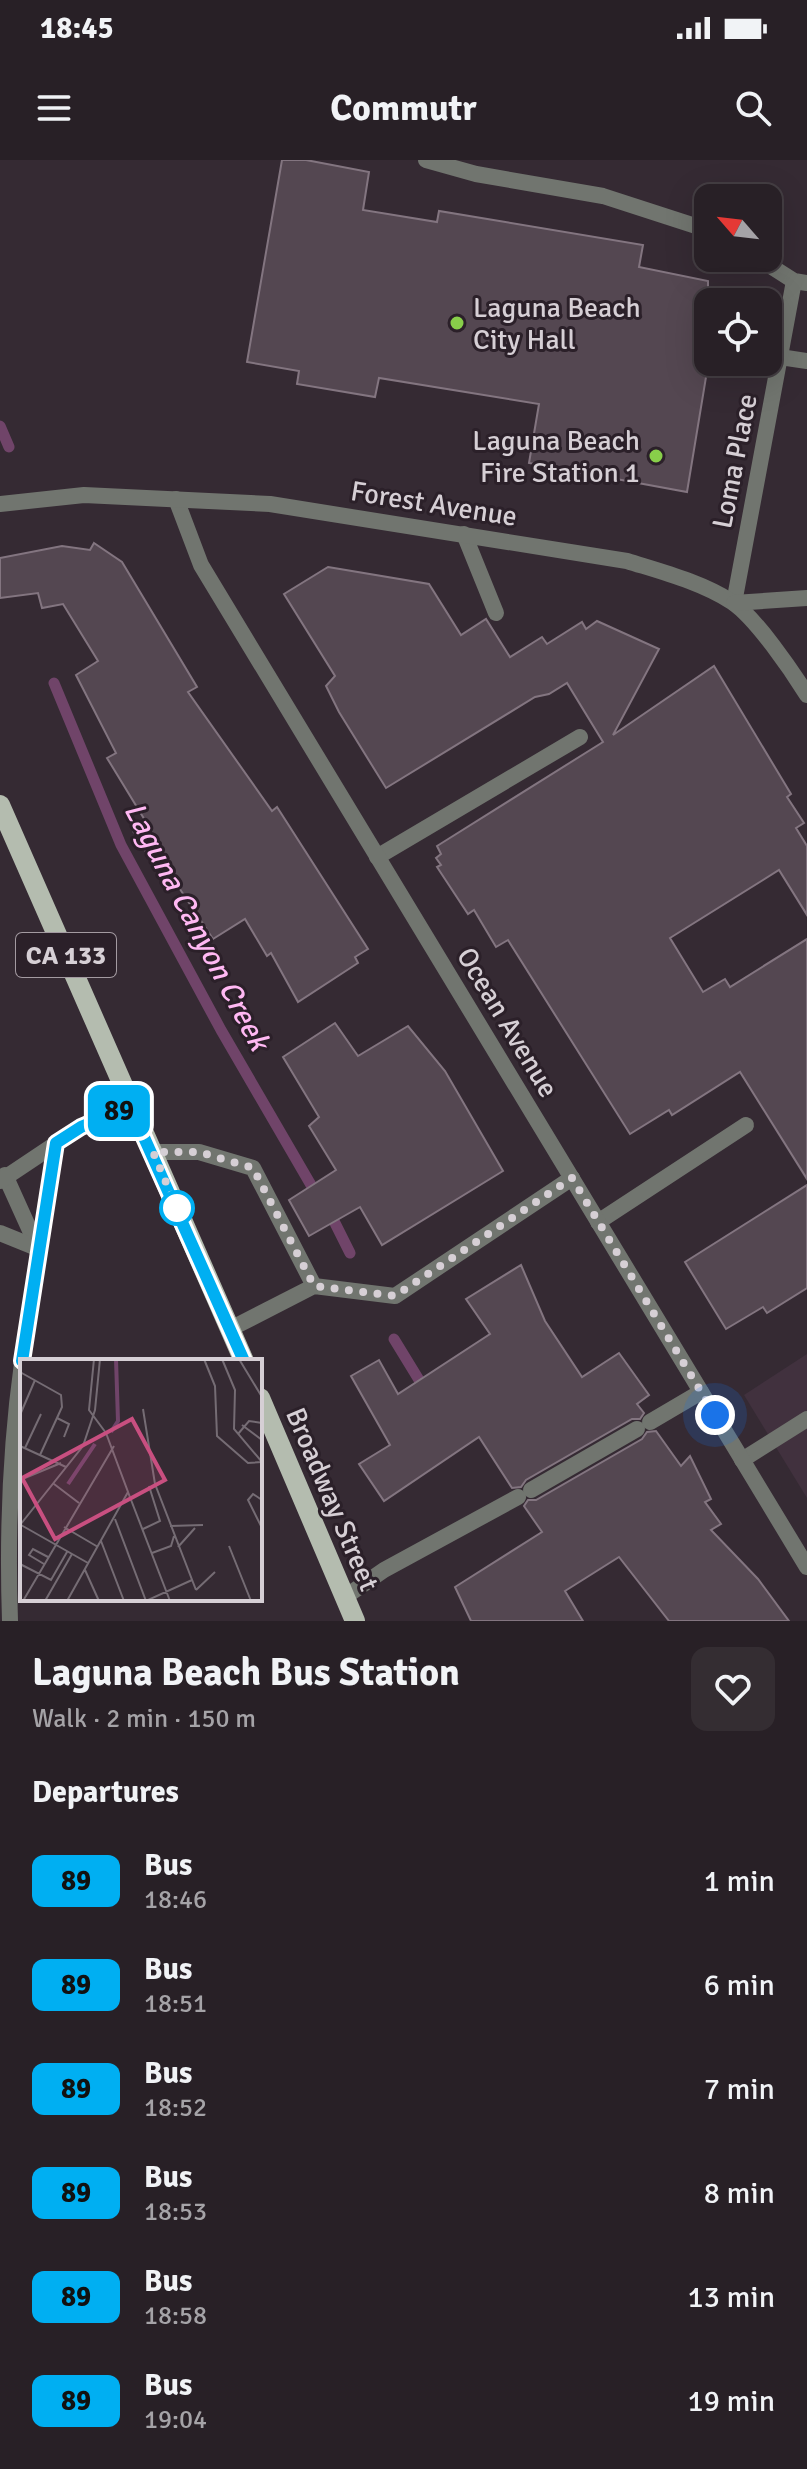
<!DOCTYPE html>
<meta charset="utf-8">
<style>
:root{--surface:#282026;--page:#342d32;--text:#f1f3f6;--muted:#a5a3a7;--line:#443e43}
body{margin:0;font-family:Signika,sans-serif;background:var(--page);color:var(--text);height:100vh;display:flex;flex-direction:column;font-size:30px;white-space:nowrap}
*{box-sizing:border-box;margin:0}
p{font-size:26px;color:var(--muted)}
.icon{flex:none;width:44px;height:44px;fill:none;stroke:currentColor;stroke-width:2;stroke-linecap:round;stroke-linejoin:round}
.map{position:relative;height:1461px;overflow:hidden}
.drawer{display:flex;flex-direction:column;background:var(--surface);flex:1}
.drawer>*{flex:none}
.badge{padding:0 16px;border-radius:12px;font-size:28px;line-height:52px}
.needle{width:52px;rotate:298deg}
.buttons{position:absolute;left:694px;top:24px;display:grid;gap:16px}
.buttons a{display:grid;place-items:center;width:88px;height:88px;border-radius:16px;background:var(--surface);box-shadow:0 8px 32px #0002,0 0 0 2px var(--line);font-size:40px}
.you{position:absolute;width:40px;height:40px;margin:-20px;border:6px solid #fff;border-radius:50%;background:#1a73e8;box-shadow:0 0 0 12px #1a73e833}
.map>.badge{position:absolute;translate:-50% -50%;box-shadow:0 0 0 4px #fff}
h2{padding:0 32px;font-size:30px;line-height:72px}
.round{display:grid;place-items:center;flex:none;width:84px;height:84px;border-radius:16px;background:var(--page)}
.summary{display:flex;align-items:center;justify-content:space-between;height:136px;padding:0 32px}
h1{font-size:38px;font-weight:700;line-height:60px}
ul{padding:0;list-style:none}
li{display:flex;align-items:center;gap:24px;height:104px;padding:0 32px}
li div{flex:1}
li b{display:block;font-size:30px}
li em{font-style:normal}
li .badge{min-width:88px;font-weight:700;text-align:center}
.status{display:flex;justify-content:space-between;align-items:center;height:56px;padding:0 40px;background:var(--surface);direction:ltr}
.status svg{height:22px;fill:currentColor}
header{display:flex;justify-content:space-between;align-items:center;height:104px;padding:0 32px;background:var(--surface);font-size:36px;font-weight:700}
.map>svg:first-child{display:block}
.built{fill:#41313e}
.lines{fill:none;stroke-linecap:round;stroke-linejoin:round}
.stream{stroke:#704469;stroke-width:11}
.building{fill:#544751;stroke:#837580;stroke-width:2}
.service{stroke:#71756f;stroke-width:16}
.minor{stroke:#71756f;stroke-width:16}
.tertiary{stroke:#71756f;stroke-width:16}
.primary{stroke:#b4bcaf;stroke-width:20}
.line-casing{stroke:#fff;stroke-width:18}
.line{stroke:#00aff2;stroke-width:12}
.walk{stroke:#d6cfd5;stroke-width:8;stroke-dasharray:0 14.4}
.poi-dot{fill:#88cf4a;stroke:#2b2029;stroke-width:3}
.stop-dot{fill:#fff;stroke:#00aff2;stroke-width:4}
.labels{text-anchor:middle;stroke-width:6;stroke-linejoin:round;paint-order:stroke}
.shield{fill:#2b2029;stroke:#a39aa1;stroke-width:2}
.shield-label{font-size:26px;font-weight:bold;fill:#d6cfd5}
.poi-label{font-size:28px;fill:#d6cfd5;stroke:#2b2029;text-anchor:start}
.street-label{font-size:28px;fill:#d6cfd5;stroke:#2b2029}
.water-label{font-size:30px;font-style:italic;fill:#ffb8f3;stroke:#2b2029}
.inset-river{fill:none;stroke:#704469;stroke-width:4}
.inset-road{fill:none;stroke:#756c74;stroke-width:2}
.view{fill:#c84f80;fill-opacity:0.15;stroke:#c84f80;stroke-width:4}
.inset-edge{fill:none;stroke:#d6cfd5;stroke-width:4}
</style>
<div class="status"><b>18:45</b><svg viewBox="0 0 49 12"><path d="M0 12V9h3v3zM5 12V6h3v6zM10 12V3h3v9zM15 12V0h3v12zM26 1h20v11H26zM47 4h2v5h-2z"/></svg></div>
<header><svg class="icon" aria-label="menu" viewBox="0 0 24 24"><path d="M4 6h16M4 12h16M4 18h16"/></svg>Commutr<svg class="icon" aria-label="search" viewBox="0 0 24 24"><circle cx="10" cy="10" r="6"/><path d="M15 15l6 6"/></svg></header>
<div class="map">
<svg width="807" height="1461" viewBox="0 0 807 1461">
<rect width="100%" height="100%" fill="#352a33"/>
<polygon class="built" points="807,1194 807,1338 744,1235"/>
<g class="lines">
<g class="stream">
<polyline points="0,266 9,287"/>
<polyline points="54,523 121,685 221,870 311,1025"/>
<polyline points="335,1063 350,1093"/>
<polyline points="394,1179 427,1233"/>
</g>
</g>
<g class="building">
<polygon points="282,0 306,0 369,12 363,50 437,62 439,51 643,85 639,107 708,121 708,205 687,332 529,303 539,244 379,218 375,237 297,224 299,211 247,202"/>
<polygon points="94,383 122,402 197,527 188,532 272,651 277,647 368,789 355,797 358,803 298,842 271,793 267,796 245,759 213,779 160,699 153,703 133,671 146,662 107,598 116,593 76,515 98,501 63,444 42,448 38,433 0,438 0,398 62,386 90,390"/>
<polygon points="328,407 429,424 461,475 486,459 510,497 542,477 547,484 582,462 586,469 597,461 659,489 613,575 714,506 791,634 787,637 804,663 796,668 807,686 807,755 779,710 670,778 703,832 725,819 730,827 807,779 807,1019 740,912 672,955 669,950 630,974 508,780 496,787 474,750 468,754 437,707 441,705 436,698 441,694 437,686 603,582 567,523 549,534 535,537 386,628 339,552 326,526 335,516 284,434"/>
<polygon points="335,863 358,896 408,866 445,911 503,1011 382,1085 360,1047 309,1076 289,1040 336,1010 309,966 319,957 283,897"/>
<polygon points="807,1025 807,1128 767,1153 763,1147 726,1169 685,1102"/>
<polygon points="521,1105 545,1161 582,1217 619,1193 649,1235 637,1244 644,1253 640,1259 632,1259 526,1320 521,1327 512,1328 479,1277 384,1341 359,1304 390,1285 351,1216 379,1200 398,1234 490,1174 466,1139"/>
<polygon points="656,1271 681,1306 690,1296 711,1339 705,1342 721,1364 711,1370 758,1419 789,1461 669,1461 619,1397 565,1431 583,1461 471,1461 455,1427 542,1372 524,1346 528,1340 536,1340 642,1279 647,1272"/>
</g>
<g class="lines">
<g class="service">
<polyline points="780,197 807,201"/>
<polyline points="464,374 496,453"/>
<polyline points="377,697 580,577"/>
<polyline points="598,1062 746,965"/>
<polyline points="650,1262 701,1232"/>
<polyline points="742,1300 807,1259"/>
<polyline points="531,1330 637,1269"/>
<polyline points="345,1437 384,1410 518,1337"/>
</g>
<g class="minor">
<polyline points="426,0 476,14 603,36 708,70"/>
<polyline points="758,98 794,121 807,123"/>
<polyline points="734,443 794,121"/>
<polyline points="153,992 199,992 253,1008 314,1126"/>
<polyline points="230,1169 314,1126 395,1136 572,1018"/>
</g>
<g class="tertiary">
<polyline points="176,339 201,405 807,1407"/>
<path d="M0,344l84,-9 186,9 357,57c35,11 74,21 105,41 24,16 60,69 75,93"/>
<polyline points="734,443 807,438"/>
<polyline points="5,1015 37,1086"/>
<polyline points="0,1021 81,967 130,946"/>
<polyline points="0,1073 37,1088"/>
<polyline points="22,1201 56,983"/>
<path d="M10,1461c-3,-88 0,-171 12,-258"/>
</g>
<g class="primary">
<polyline points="0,645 244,1201"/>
<polyline points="260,1238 355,1461"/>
</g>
</g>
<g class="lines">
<g class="line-casing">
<polyline id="line" points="22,1201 56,983 81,967 130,946 244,1201"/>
</g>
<use href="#line" class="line"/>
<polyline class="walk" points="177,1048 153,992 199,992 253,1008 314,1126 395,1136 572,1018 715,1255"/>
</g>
<g class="poi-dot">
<circle cx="457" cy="163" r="8"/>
<circle cx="656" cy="296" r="8"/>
</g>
<circle class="stop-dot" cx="177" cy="1048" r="16"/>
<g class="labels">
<rect class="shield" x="16" y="773" width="100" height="44" rx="6"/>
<g class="shield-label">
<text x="66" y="804">CA 133</text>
</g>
<g class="poi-label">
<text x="473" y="157">Laguna Beach<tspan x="473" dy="32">City Hall</tspan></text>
<text x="640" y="290" text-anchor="end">Laguna Beach<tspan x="640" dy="32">Fire Station 1</tspan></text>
</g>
<g class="street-label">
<text transform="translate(734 301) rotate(-79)" y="10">Loma Place</text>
<text transform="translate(434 343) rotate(9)" y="10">Forest Avenue</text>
<text transform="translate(508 862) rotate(59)" y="10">Ocean Avenue</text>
<text transform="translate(333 1339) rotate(67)" y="10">Broadway Street</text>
</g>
<g class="water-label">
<text transform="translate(197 766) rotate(62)" y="10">Laguna Canyon Creek</text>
</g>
</g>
<g transform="translate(20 1199)">
<rect width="242" height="242" fill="#352a33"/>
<path class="inset-river" d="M91,73l7,-11 -2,-62M48,125l27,-40"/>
<path class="inset-road" d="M74,0l-5,51 17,23M184,0l11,27 2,50 31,27 14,-1M202,0l13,31 -1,39 28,33M219,0l23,38M0,13l41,23 1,12 -22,48M123,50l12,75 41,106M0,56l15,-35M37,59l12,6 -5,13M222,66l20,15M218,75l11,-13 13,2M0,87l46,21M5,89l16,-34M0,121l41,-17M34,125l25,19M108,133l42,109M242,141l-9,-6 -5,6 14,28M95,160l31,82 46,-21M0,166l63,-79 12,-36 5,-51M1,166l67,38M150,167l33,-1M44,168l34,20M123,170l17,-8 -11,-35M81,182l23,60M209,187l22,55M158,188l17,-19M132,194l19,-7 3,-10M0,205l31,16 16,-28M24,205l-15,-9 4,-6 15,8M65,211l14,31M176,231l19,-18M3,242l91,-155M25,242l27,-47M47,242l61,-109 -22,-59"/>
<path class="view" d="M112,60l33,61 -110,59 -33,-61z"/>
<rect width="242" height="242" class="inset-edge"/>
</g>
</svg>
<div class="buttons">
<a><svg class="needle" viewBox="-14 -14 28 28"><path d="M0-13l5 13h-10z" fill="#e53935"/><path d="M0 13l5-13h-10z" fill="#a5a3a7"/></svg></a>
<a><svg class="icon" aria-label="locate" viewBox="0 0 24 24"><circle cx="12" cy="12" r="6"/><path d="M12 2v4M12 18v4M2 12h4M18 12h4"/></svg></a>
</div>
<div class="you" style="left:715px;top:1255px"></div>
<b class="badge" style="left:119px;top:951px;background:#00aff2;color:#111">89</b>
</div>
<section class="drawer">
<div class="summary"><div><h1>Laguna Beach Bus Station</h1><p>Walk · 2 min · 150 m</p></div><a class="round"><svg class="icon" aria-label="heart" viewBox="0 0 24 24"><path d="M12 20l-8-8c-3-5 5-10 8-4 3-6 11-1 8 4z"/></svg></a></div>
<h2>Departures</h2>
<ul>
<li><span class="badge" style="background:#00aff2;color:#111">89</span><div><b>Bus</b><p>18:46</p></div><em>1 min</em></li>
<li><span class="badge" style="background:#00aff2;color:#111">89</span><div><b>Bus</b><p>18:51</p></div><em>6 min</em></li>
<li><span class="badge" style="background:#00aff2;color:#111">89</span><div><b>Bus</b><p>18:52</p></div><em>7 min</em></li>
<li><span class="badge" style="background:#00aff2;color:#111">89</span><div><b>Bus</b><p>18:53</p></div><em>8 min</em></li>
<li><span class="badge" style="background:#00aff2;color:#111">89</span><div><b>Bus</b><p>18:58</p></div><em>13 min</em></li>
<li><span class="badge" style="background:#00aff2;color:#111">89</span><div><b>Bus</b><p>19:04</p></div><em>19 min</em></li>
</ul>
</section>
